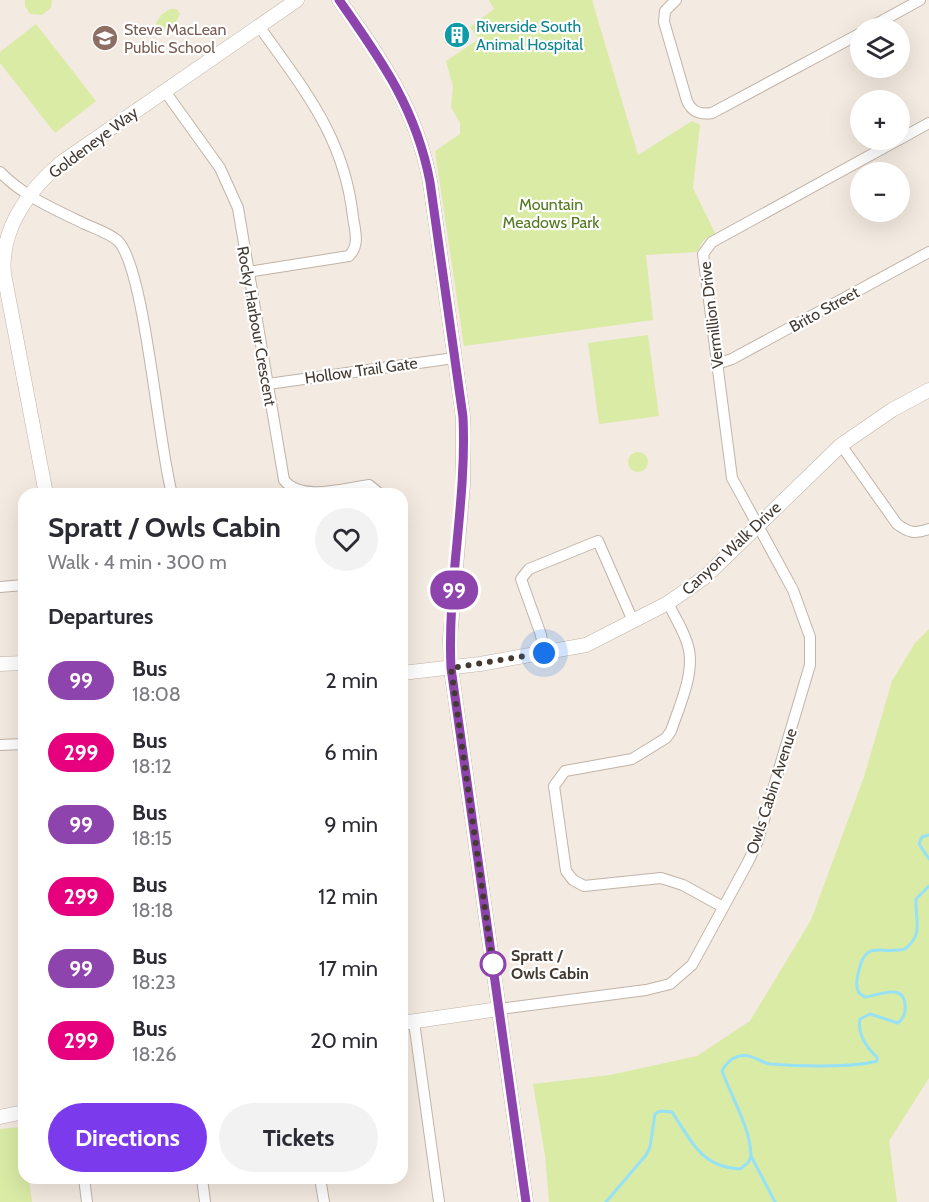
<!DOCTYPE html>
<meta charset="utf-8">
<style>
:root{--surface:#fff;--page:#f2f2f3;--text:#2b2b33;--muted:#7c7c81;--accent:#7c3aed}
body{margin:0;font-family:Cabin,sans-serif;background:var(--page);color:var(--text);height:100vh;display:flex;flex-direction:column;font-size:22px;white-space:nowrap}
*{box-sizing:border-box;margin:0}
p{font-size:20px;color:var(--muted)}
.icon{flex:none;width:33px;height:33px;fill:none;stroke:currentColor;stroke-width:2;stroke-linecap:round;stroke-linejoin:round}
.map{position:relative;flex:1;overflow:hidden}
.sheet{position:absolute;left:18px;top:488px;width:390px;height:696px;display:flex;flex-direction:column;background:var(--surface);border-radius:18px;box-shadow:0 6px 24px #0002}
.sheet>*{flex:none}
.badge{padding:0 12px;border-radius:20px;font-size:21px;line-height:39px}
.controls{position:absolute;left:850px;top:18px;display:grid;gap:12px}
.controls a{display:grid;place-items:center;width:60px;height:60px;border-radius:50%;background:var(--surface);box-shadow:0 6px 24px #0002;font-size:30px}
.you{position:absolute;width:30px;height:30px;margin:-15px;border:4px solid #fff;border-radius:50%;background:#1a73e8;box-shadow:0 0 0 9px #1a73e833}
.map>.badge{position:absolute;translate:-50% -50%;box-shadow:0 0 0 3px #fff}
h2{padding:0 30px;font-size:22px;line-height:54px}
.round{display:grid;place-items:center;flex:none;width:63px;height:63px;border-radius:32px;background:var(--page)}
.headline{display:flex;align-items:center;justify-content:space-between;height:102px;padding:0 30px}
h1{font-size:28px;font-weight:800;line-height:45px}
.primary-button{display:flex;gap:12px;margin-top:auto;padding:12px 30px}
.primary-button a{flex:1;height:69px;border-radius:36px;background:var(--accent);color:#fff;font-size:24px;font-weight:800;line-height:69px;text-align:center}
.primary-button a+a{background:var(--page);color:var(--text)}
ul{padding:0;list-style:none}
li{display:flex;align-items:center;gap:18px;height:72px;padding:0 30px}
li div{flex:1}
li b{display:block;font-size:22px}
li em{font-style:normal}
li .badge{min-width:66px;font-weight:700;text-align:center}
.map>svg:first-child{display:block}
.green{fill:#d9eba5}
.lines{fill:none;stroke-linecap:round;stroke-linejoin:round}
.stream{stroke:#96e1f6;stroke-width:3}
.minor-casing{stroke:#c1b3a6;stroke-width:12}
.tertiary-casing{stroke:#c1b3a6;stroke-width:15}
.minor{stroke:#fff;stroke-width:10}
.tertiary{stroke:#fff;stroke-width:14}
.line-casing{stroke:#fff;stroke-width:14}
.line{stroke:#8e44ad;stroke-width:9}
.walk{stroke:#443a32;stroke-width:6;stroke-dasharray:0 10.8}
.stop-dot{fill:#fff;stroke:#8e44ad;stroke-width:3}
.labels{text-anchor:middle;stroke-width:4.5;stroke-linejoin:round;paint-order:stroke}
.culture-label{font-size:16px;fill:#0d838f;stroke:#fff;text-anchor:start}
.education-label{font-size:16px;fill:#785e54;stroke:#fff;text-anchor:start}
.street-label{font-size:16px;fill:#443a32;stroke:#fff}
.park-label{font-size:16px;fill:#537a21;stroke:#fff}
.stop-label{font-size:16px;font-weight:bold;fill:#443a32;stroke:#fff;text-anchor:start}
</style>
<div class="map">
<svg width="929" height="1202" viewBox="0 0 929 1202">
<rect width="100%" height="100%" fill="#f3eae1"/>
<g class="green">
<polygon points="25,0 52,0 51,8 42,15 30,14 25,6"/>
<polygon points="489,0 592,0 638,155 692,121 700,125 693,188 715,233 703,241 697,252 646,255 653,320 464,346 435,151 460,134 460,123 451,107 453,86 446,61 479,39 470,27 494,9"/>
<polygon points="170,9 177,9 180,14 173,27 162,30 156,23 161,15"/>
<polygon points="36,24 96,101 55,133 0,63 0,52"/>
<polygon points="648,335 659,416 599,424 588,343"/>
<circle cx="638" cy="462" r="10"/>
<polygon points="929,629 929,1078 889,1141 897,1202 549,1202 545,1155 533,1084 610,1075 697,1056 750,1021 811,920 864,777 892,681 915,643"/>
<polygon points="21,1127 24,1178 29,1178 32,1202 0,1202 0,1129"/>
</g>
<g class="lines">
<g class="stream">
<polyline points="929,835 922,837 919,844 929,859"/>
<polyline points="751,1156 775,1202"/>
<path d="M606,1202l40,-47 4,-8 5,-33 5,-3 12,1c20,30 29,55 68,57 5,-4 11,-7 11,-14 -1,-28 -20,-59 -29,-84 3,-7 10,-13 17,-15 13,-3 20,6 31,8 25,2 84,4 107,-3v-4c-10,-9 -20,-23 -17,-38l10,-5 28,9c5,-4 8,-11 7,-18 -1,-23 -28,-9 -40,-8l-6,-4c-4,-8 -2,-15 0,-23 7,-31 22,-15 46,-21 19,-15 10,-28 11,-50l13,-13"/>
</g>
<g class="minor-casing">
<g id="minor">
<path d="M676,0l-11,11 -1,11 23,79c5,11 13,14 25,12l149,-80"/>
<polyline points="869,28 920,0"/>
<path d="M164,90l56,78 18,40 46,272c17,22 61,8 85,5l11,9"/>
<polyline points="900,139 929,123"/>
<path d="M0,172c23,24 56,38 85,52 11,5 24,9 33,17 27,27 40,203 54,253"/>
<path d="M248,272l101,-16c11,-11 6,-25 4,-39 -9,-81 -49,-127 -94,-191"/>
<polyline points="717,364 732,359 929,252"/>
<polyline points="268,384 454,358"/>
<path d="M841,445l56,79c12,9 18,10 32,5"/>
<polyline points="0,587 24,585"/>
<path d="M668,603c7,15 18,30 21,47 5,25 -10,57 -18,81l-5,7 -34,21 -67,12 -11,15 12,85 7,9 11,6 77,-8 22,7 40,22"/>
<polyline points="544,653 541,635 521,579 529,569 598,541 633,621"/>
<polyline points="0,745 24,744"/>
<polyline points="499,1009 646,990 670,984 692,965 748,862 757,843 810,665 810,637 793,590 732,478 703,254 712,242 898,140"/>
<polyline points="414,1022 439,1202"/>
<polyline points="84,1178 87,1202"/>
<polyline points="202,1178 205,1202"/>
<polyline points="320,1178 324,1202"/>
</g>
</g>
<g class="tertiary-casing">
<g id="tertiary">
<path d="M339,0c43,60 77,108 91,182l33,235v67l-13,155 1,29 75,534"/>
<path d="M46,494l-42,-220c-4,-45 25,-85 58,-112l235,-162"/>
<polyline points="0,664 24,663"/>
<polyline points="402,673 480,664 586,645 668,603 705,577 841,445 892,410 929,390"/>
<polyline points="402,1023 499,1009"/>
<polyline points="0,1117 24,1112"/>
</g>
</g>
<use href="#minor" class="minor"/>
<use href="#tertiary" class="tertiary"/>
</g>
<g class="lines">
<g class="line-casing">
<path id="line" d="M339,0c42,60 77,108 91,182l33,235c4,84 -16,167 -12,251l75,534"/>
</g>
<use href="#line" class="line"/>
<polyline class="walk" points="493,964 494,973 451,668 544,653"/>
</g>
<defs>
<g id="building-disc" transform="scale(1.35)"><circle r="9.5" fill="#0f9aa8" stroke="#fff"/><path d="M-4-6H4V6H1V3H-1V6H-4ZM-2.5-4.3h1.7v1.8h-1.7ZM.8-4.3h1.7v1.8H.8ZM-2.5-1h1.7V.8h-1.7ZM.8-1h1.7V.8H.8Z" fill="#fff"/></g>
<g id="school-disc" transform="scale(1.35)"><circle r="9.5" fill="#8d6e63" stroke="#fff"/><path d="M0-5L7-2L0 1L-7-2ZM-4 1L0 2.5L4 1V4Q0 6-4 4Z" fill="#fff"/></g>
</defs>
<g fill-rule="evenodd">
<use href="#building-disc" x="457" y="35"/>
<use href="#school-disc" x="105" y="38"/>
</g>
<circle class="stop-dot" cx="493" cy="964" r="12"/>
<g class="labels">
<g class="culture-label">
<text x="476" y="32">Riverside South<tspan x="476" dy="18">Animal Hospital</tspan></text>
</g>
<g class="education-label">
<text x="124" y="35">Steve MacLean<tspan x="124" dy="18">Public School</tspan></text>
</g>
<g class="street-label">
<text transform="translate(93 142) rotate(-37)" y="6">Goldeneye Way</text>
<text transform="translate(824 309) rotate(-29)" y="6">Brito Street</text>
<text transform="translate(711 315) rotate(-97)" y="6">Vermillion Drive</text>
<text transform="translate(257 326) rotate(80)" y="6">Rocky Harbour Crescent</text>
<text transform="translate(361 370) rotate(-8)" y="6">Hollow Trail Gate</text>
<text transform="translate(731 548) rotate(-43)" y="6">Canyon Walk Drive</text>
<text transform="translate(771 791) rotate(-72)" y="6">Owls Cabin Avenue</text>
</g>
<g class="park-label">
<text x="551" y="210">Mountain<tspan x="551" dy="18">Meadows Park</tspan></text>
</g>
<g class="stop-label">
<text x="511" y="961">Spratt /<tspan x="511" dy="18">Owls Cabin</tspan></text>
</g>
</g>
</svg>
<div class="controls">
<a><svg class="icon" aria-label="layers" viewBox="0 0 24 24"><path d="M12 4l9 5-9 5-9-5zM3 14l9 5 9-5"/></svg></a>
<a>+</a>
<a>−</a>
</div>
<div class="you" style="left:544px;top:653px"></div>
<b class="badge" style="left:454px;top:590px;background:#8e44ad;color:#fff">99</b>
<section class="sheet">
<div class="headline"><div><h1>Spratt / Owls Cabin</h1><p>Walk · 4 min · 300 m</p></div><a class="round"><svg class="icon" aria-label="heart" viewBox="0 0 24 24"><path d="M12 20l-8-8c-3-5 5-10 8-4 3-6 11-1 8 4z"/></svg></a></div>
<h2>Departures</h2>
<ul>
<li><span class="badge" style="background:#8e44ad;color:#fff">99</span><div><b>Bus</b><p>18:08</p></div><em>2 min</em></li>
<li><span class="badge" style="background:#e6007e;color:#fff">299</span><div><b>Bus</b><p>18:12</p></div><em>6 min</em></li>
<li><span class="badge" style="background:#8e44ad;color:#fff">99</span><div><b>Bus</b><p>18:15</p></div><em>9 min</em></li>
<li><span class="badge" style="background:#e6007e;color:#fff">299</span><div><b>Bus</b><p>18:18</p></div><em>12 min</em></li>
<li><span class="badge" style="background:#8e44ad;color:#fff">99</span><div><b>Bus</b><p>18:23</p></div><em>17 min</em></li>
<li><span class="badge" style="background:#e6007e;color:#fff">299</span><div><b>Bus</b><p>18:26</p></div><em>20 min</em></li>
</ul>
<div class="primary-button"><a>Directions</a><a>Tickets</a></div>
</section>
</div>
